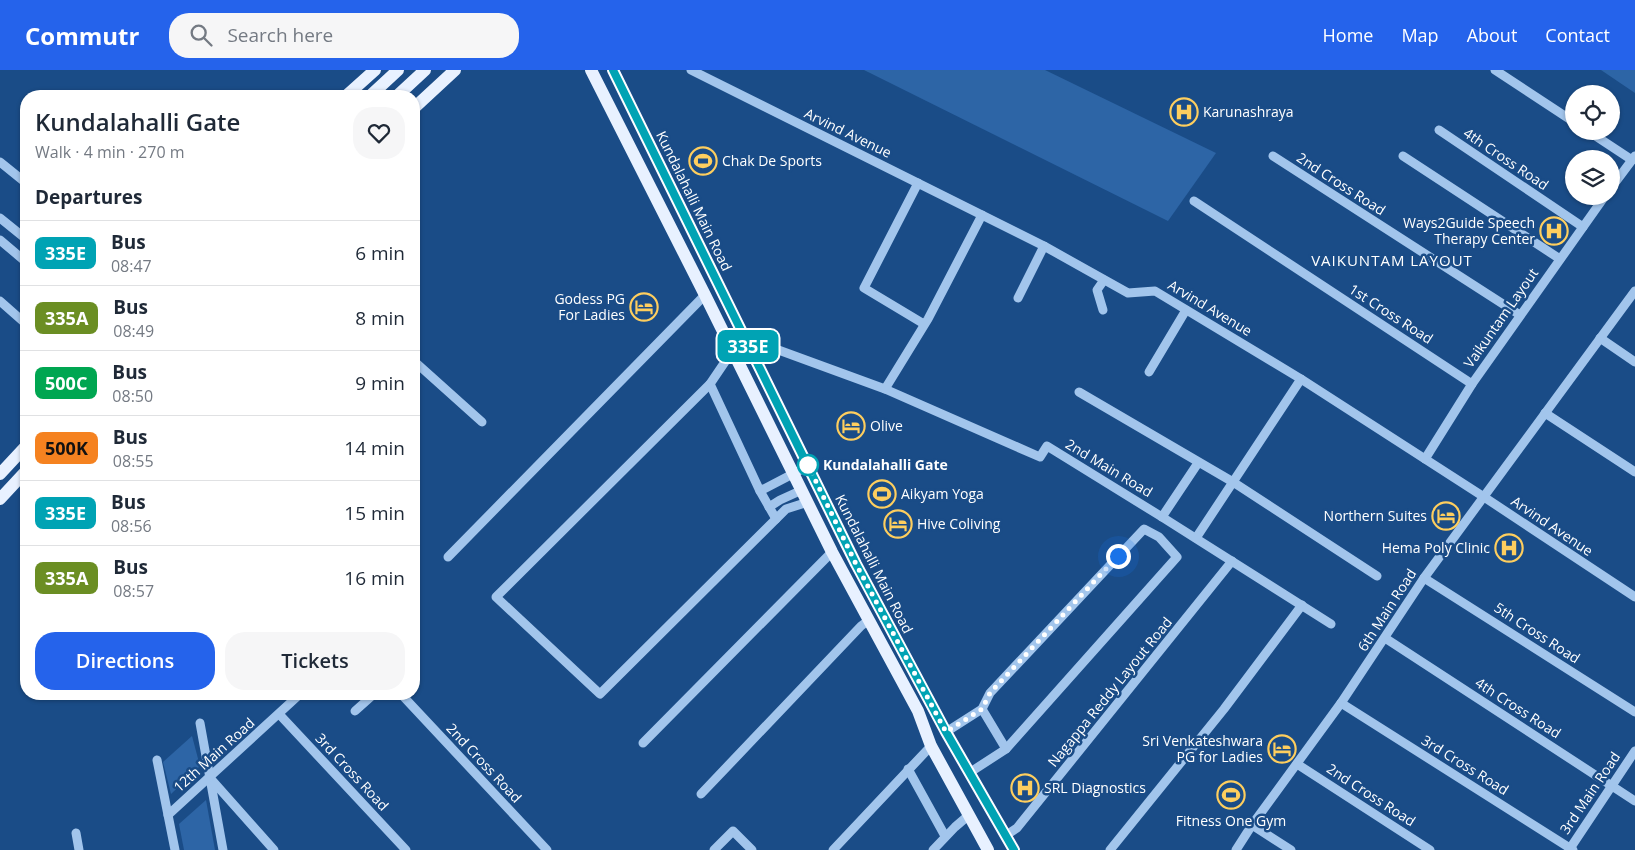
<!DOCTYPE html>
<meta charset="utf-8">
<style>
:root{--surface:#fff;--page:#f6f6f7;--text:#1f2937;--muted:#747a83;--line:#e0e1e3;--accent:#2563eb}
body{margin:0;font-family:"Open Sans",sans-serif;background:var(--page);color:var(--text);height:100vh;display:flex;flex-direction:column;font-size:19px;white-space:nowrap}
*{box-sizing:border-box;margin:0}
p{font-size:16px;color:var(--muted)}
.icon{flex:none;width:28px;height:28px;fill:none;stroke:currentColor;stroke-width:2;stroke-linecap:round;stroke-linejoin:round}
.map{position:relative;flex:1;overflow:hidden}
.drawer{position:absolute;left:20px;top:20px;width:400px;height:610px;display:flex;flex-direction:column;background:var(--surface);border-radius:20px;box-shadow:0 1px 4px #0004}
.drawer>*{flex:none}
.badge{padding:0 10px;border-radius:8px;font-size:18px;line-height:32px}
.controls{position:absolute;left:1565px;top:15px;display:grid;gap:10px}
.controls a{display:grid;place-items:center;width:55px;height:55px;border-radius:50%;background:var(--surface);box-shadow:0 1px 4px #0004;font-size:25px}
.you{position:absolute;width:25px;height:25px;margin:-12px;border:4px solid #fff;border-radius:50%;background:#1a73e8;box-shadow:0 0 0 8px #1a73e833}
.map>.badge{position:absolute;translate:-50% -50%;box-shadow:0 0 0 2px #fff}
h2{padding:0 15px;font-size:19px;line-height:45px}
.round{display:grid;place-items:center;flex:none;width:52px;height:52px;border-radius:20px;background:var(--page)}
.summary{display:flex;align-items:center;justify-content:space-between;height:85px;padding:0 15px}
h1{font-size:24px;font-weight:600;line-height:38px}
.button{display:flex;gap:10px;margin-top:auto;padding:10px 15px}
.button a{flex:1;height:58px;border-radius:20px;background:var(--accent);color:#fff;font-size:20px;font-weight:600;line-height:58px;text-align:center}
.button a+a{background:var(--page);color:var(--text)}
ul{padding:0;list-style:none}
li{display:flex;align-items:center;gap:15px;height:65px;padding:0 15px;border-top:1px solid var(--line)}
li div{flex:1}
li b{display:block;font-size:19px}
li em{font-style:normal}
li .badge{min-width:55px;font-weight:700;text-align:center}
header{display:flex;align-items:center;gap:30px;box-sizing:border-box;height:70px;padding:0 25px;background:var(--accent);color:#fff}
header strong{font-size:24px}
nav{display:flex;gap:28px;margin-inline-start:auto;font-size:18px}
.search{width:350px;height:45px;background:var(--page);display:flex;align-items:center;gap:12px;box-sizing:border-box;padding:0 18px;border-radius:20px;color:var(--muted);font-size:19px}
.map>svg:first-child{display:block}
.green{fill:#2d65a6}
.lines{fill:none;stroke-linecap:round;stroke-linejoin:round}
.minor{stroke:#a2c5ec;stroke-width:9}
.major{stroke:#e8f1ff;stroke-width:12}
.line-casing{stroke:#fff;stroke-width:11}
.line{stroke:#00a3b4;stroke-width:8}
.walk{stroke:#fff;stroke-width:5;stroke-dasharray:0 9}
.stop-dot{fill:#fff;stroke:#00a3b4;stroke-width:2.5}
.labels{text-anchor:middle;stroke-width:5;stroke-linejoin:round;paint-order:stroke}
.poi-label{font-size:14px;fill:#fff;stroke:#1a4c87;text-anchor:start}
.street-label{font-size:14px;fill:#fff;stroke:#1a4c87}
.stop-label{font-size:14px;font-weight:bold;fill:#fff;stroke:#1a4c87;text-anchor:start}
.neighbourhood-label{font-size:15px;letter-spacing:1px;fill:#fff;stroke:#1a4c87}
</style>
<header>
<strong>Commutr</strong>
<div class="search"><svg class="icon" aria-label="search" viewBox="0 0 24 24"><circle cx="10" cy="10" r="6"/><path d="M15 15l6 6"/></svg>Search here</div>
<nav><a>Home</a><a>Map</a><a>About</a><a>Contact</a></nav>
</header>
<div class="map">
<svg width="1635" height="780" viewBox="0 0 1635 780">
<rect width="100%" height="100%" fill="#1a4c87"/>
<g class="green">
<polygon points="864,0 1045,0 1216,83 1168,151"/>
<polygon points="1601,0 1635,0 1635,23"/>
<polygon points="192,666 200,696 171,724 163,692"/>
<polygon points="206,730 215,780 184,780 179,754"/>
</g>
<g class="lines">
<g class="minor">
<polyline points="691,0 1044,176 1128,223 1155,221 1301,309 1484,427 1635,527"/>
<polyline points="1495,0 1574,52"/>
<polyline points="1439,60 1583,157"/>
<polyline points="1588,61 1632,90"/>
<polyline points="25,78 26,79"/>
<polyline points="1273,86 1520,245"/>
<polyline points="1403,86 1560,189"/>
<polyline points="0,92 26,113"/>
<polyline points="918,113 864,218 924,254"/>
<polyline points="1611,118 1635,86"/>
<polyline points="1194,131 1472,314"/>
<polyline points="0,148 26,169"/>
<polyline points="0,170 26,192"/>
<polyline points="1018,228 1044,176"/>
<polyline points="0,231 26,254"/>
<polyline points="1103,240 1097,220 1104,210"/>
<polyline points="1600,268 1635,292"/>
<polyline points="749,278 762,274 885,319 1040,387 1047,376 1162,447 1331,554"/>
<polyline points="733,280 710,314 496,527 600,624 786,439 808,432"/>
<polyline points="414,291 482,352"/>
<polyline points="1149,302 1186,240"/>
<polyline points="710,314 760,421 776,449"/>
<polyline points="885,319 928,249 982,145"/>
<polyline points="1079,322 1233,412 1377,506"/>
<polyline points="1545,343 1635,402"/>
<polyline points="1425,389 1472,314 1605,126"/>
<polyline points="760,421 808,396"/>
<polyline points="769,437 780,430 802,420"/>
<polyline points="1162,447 1198,393"/>
<polyline points="1196,468 1301,309"/>
<polyline points="448,487 705,225"/>
<polyline points="1424,508 1635,642"/>
<polyline points="1385,568 1635,731"/>
<polyline points="401,624 547,780"/>
<polyline points="1341,633 1573,780"/>
<polyline points="982,639 1006,679"/>
<polyline points="355,641 374,624"/>
<polyline points="279,644 406,780"/>
<polyline points="200,653 223,780"/>
<polyline points="946,662 982,639 990,623 1144,459 1159,467 1177,487 1006,679 969,703"/>
<polyline points="643,673 832,482"/>
<polyline points="157,690 175,780"/>
<polyline points="1297,694 1430,780"/>
<polyline points="908,699 945,766"/>
<polyline points="210,708 274,780"/>
<polyline points="701,724 861,556 869,550"/>
<polyline points="168,745 300,624"/>
<polyline points="1252,755 1291,780"/>
<polyline points="76,763 79,780"/>
<polyline points="1005,766 1017,758 1232,491"/>
<polyline points="714,780 733,761 752,780"/>
<polyline points="833,780 931,676"/>
<polyline points="933,780 955,757 969,745"/>
<polyline points="1110,780 1224,639 1302,535"/>
<polyline points="1236,780 1252,755 1341,633 1424,508 1635,221"/>
<polyline points="1569,780 1635,681"/>
</g>
<g class="major">
<polyline points="591,0 705,225 832,482 918,641 931,676 988,780"/>
<polyline points="613,0 856,494 946,662 1014,780"/>
<polyline points="346,26 375,0"/>
<polyline points="370,26 398,0"/>
<polyline points="397,26 425,0"/>
<polyline points="414,38 455,0"/>
<polyline points="0,404 26,376"/>
<polyline points="0,429 26,401"/>
</g>
</g>
<g class="lines">
<g class="line-casing">
<polyline id="line" points="613,0 856,494 946,662 1014,780"/>
</g>
<use href="#line" class="line"/>
<polyline class="walk" points="808,395 856,494 946,662 982,639 990,623 1118,486"/>
</g>
<defs>
<g id="hospital-ring" transform="scale(1.4375)"><circle r="9.5" fill="#1a4c87" stroke="#fece5e" stroke-width="1.5"/><path d="M-5-5h3v3.5h4V-5h3V5h-3V1.5h-4V5h-3Z" fill="#fece5e"/></g>
<g id="stadium-ring" transform="scale(1.4375)"><circle r="9.5" fill="#1a4c87" stroke="#fece5e" stroke-width="1.5"/><path d="M0-5a6.5 5 0 1 0 0 10a6.5 5 0 1 0 0-10ZM-3.5-1.8h7v3.6h-7Z" fill="#fece5e"/></g>
<g id="hotel-ring" transform="scale(1.4375)"><circle r="9.5" fill="#1a4c87" stroke="#fece5e" stroke-width="1.5"/><path d="M-6-4.5h1.5V1H6V5H4.5V3h-9V5H-6ZM-4 0a1.8 1.8 0 1 1 3.6 0ZM.5 0V-2.5h3Q6-2.5 6 0Z" fill="#fece5e"/></g>
</defs>
<g fill-rule="evenodd">
<use href="#hospital-ring" x="1184" y="42"/>
<use href="#stadium-ring" x="703" y="91"/>
<use href="#hospital-ring" x="1554" y="161"/>
<use href="#hotel-ring" x="644" y="237"/>
<use href="#hotel-ring" x="851" y="356"/>
<use href="#stadium-ring" x="882" y="424"/>
<use href="#hotel-ring" x="1446" y="446"/>
<use href="#hotel-ring" x="898" y="454"/>
<use href="#hospital-ring" x="1509" y="478"/>
<use href="#hotel-ring" x="1282" y="679"/>
<use href="#hospital-ring" x="1025" y="718"/>
<use href="#stadium-ring" x="1231" y="725"/>
</g>
<circle class="stop-dot" cx="808" cy="395" r="10"/>
<g class="labels">
<g class="poi-label">
<text x="1203" y="47">Karunashraya</text>
<text x="722" y="96">Chak De Sports</text>
<text x="1535" y="158" text-anchor="end">Ways2Guide Speech<tspan x="1535" dy="16">Therapy Center</tspan></text>
<text x="625" y="234" text-anchor="end">Godess PG<tspan x="625" dy="16">For Ladies</tspan></text>
<text x="870" y="361">Olive</text>
<text x="901" y="429">Aikyam Yoga</text>
<text x="1427" y="451" text-anchor="end">Northern Suites</text>
<text x="917" y="459">Hive Coliving</text>
<text x="1490" y="483" text-anchor="end">Hema Poly Clinic</text>
<text x="1263" y="676" text-anchor="end">Sri Venkateshwara<tspan x="1263" dy="16">PG for Ladies</tspan></text>
<text x="1044" y="723">SRL Diagnostics</text>
<text x="1231" y="756" text-anchor="middle">Fitness One Gym</text>
</g>
<g class="street-label">
<text transform="translate(848 63) rotate(26)" y="5">Arvind Avenue</text>
<text transform="translate(1506 89) rotate(34)" y="5">4th Cross Road</text>
<text transform="translate(1341 114) rotate(33)" y="5">2nd Cross Road</text>
<text transform="translate(694 131) rotate(64)" y="5">Kundalahalli Main Road</text>
<text transform="translate(1210 238) rotate(31)" y="5">Arvind Avenue</text>
<text transform="translate(1391 244) rotate(33)" y="5">1st Cross Road</text>
<text transform="translate(1501 248) rotate(-55)" y="5">Vaikuntam Layout</text>
<text transform="translate(1109 398) rotate(31)" y="5">2nd Main Road</text>
<text transform="translate(1552 456) rotate(34)" y="5">Arvind Avenue</text>
<text transform="translate(874 494) rotate(63)" y="5">Kundalahalli Main Road</text>
<text transform="translate(1387 540) rotate(-57)" y="5">6th Main Road</text>
<text transform="translate(1537 563) rotate(33)" y="5">5th Cross Road</text>
<text transform="translate(1110 622) rotate(-51)" y="5">Nagappa Reddy Layout Road</text>
<text transform="translate(1518 638) rotate(33)" y="5">4th Cross Road</text>
<text transform="translate(214 685) rotate(-42)" y="5">12th Main Road</text>
<text transform="translate(484 693) rotate(47)" y="5">2nd Cross Road</text>
<text transform="translate(1465 695) rotate(32)" y="5">3rd Cross Road</text>
<text transform="translate(352 702) rotate(47)" y="5">3rd Cross Road</text>
<text transform="translate(1590 723) rotate(-56)" y="5">3rd Main Road</text>
<text transform="translate(1371 725) rotate(33)" y="5">2nd Cross Road</text>
</g>
<g class="stop-label">
<text x="823" y="400">Kundalahalli Gate</text>
</g>
<g class="neighbourhood-label">
<text x="1392" y="196">VAIKUNTAM LAYOUT</text>
</g>
</g>
</svg>
<div class="controls">
<a><svg class="icon" aria-label="locate" viewBox="0 0 24 24"><circle cx="12" cy="12" r="6"/><path d="M12 2v4M12 18v4M2 12h4M18 12h4"/></svg></a>
<a><svg class="icon" aria-label="layers" viewBox="0 0 24 24"><path d="M12 4l9 5-9 5-9-5zM3 14l9 5 9-5"/></svg></a>
</div>
<div class="you" style="left:1118px;top:486px"></div>
<b class="badge" style="left:748px;top:276px;background:#00a3b4;color:#fff">335E</b>
<section class="drawer">
<div class="summary"><div><h1>Kundalahalli Gate</h1><p>Walk · 4 min · 270 m</p></div><a class="round"><svg class="icon" aria-label="heart" viewBox="0 0 24 24"><path d="M12 20l-8-8c-3-5 5-10 8-4 3-6 11-1 8 4z"/></svg></a></div>
<h2>Departures</h2>
<ul>
<li><span class="badge" style="background:#00a3b4;color:#fff">335E</span><div><b>Bus</b><p>08:47</p></div><em>6 min</em></li>
<li><span class="badge" style="background:#6b8e23;color:#fff">335A</span><div><b>Bus</b><p>08:49</p></div><em>8 min</em></li>
<li><span class="badge" style="background:#00a651;color:#fff">500C</span><div><b>Bus</b><p>08:50</p></div><em>9 min</em></li>
<li><span class="badge" style="background:#f58220;color:#111">500K</span><div><b>Bus</b><p>08:55</p></div><em>14 min</em></li>
<li><span class="badge" style="background:#00a3b4;color:#fff">335E</span><div><b>Bus</b><p>08:56</p></div><em>15 min</em></li>
<li><span class="badge" style="background:#6b8e23;color:#fff">335A</span><div><b>Bus</b><p>08:57</p></div><em>16 min</em></li>
</ul>
<div class="button"><a>Directions</a><a>Tickets</a></div>
</section>
</div>
